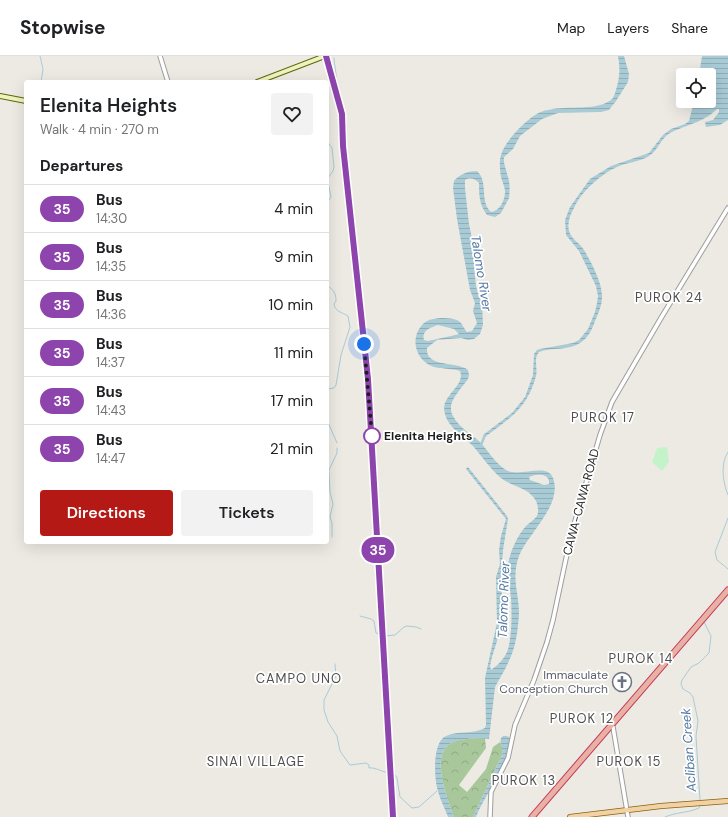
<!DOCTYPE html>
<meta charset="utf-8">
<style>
:root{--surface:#fff;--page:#f2f2f2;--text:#202124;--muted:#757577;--line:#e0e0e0;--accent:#b51915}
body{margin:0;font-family:"DM Sans",sans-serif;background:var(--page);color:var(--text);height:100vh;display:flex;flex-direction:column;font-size:15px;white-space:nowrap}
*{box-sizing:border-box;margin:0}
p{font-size:13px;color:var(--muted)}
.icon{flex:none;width:22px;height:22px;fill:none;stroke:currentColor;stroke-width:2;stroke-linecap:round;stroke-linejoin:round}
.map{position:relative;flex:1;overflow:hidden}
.side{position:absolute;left:24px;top:24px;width:305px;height:464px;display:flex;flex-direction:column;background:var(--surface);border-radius:4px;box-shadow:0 4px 16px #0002}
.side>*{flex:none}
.badge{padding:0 8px;border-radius:13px;font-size:14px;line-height:26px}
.fabs{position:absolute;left:676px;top:12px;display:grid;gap:8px}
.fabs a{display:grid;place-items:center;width:40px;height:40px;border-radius:4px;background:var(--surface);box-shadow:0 4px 16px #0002;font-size:20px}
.you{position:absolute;width:20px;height:20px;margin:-10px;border:3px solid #fff;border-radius:50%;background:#1a73e8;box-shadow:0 0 0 6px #1a73e833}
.map>.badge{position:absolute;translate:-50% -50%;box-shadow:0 0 0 2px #fff}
h2{padding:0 16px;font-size:15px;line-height:36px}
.round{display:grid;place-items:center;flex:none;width:42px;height:42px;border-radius:4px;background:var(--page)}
.head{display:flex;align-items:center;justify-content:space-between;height:68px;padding:0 16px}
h1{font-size:19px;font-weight:600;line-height:30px}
.action{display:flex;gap:8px;margin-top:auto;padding:8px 16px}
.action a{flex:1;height:46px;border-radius:4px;background:var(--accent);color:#fff;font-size:16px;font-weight:600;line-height:46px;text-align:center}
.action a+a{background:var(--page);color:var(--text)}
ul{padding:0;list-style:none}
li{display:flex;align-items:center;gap:12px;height:48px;padding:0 16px;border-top:1px solid var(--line)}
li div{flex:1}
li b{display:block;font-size:15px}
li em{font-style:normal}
li .badge{min-width:44px;font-weight:700;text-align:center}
header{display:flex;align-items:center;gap:24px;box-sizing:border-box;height:56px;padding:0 20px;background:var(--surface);border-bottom:1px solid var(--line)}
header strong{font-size:19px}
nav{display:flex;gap:22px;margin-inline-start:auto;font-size:14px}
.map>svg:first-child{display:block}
.forest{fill:url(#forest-crowns)}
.park{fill:#c4f3c9}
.water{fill:url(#water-rules);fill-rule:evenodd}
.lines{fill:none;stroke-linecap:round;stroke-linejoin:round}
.stream{stroke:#a8cbd6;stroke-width:1}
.canal{stroke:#a8cbd6;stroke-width:2.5}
.tertiary-casing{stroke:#9e9e9e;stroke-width:5.5}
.secondary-casing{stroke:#5c6710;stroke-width:6}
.primary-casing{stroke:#86620f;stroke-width:6}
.trunk-casing{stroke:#c53663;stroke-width:7}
.tertiary{stroke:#fff;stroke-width:3.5}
.secondary{stroke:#eef2bc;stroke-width:4}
.primary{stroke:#f2d2a4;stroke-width:4.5}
.trunk{stroke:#e8b2a2;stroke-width:5}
.line-casing{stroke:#fff;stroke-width:9}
.line{stroke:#8e44ad;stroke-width:6}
.walk{stroke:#1d1d1d;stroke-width:4;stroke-dasharray:0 7.2}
.stop-dot{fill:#fff;stroke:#8e44ad;stroke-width:2}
.labels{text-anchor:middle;stroke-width:3.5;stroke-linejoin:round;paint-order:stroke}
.stop-label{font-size:12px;font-weight:bold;fill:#1d1d1d;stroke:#fff;text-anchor:start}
.street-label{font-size:12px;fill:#1d1d1d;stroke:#fff}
.worship-label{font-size:12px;fill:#5b616d;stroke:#fff;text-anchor:end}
.water-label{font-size:13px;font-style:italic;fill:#5479a2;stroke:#fff}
.neighbourhood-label{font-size:13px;letter-spacing:1px;fill:#505050;stroke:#fff}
</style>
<header>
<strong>Stopwise</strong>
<nav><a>Map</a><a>Layers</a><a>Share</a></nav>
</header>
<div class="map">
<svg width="728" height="761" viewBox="0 0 728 761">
<defs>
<pattern id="forest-crowns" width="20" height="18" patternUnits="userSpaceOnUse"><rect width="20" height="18" fill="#a8c89c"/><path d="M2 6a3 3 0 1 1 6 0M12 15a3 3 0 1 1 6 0" fill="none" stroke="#90ab86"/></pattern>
<pattern id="water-rules" width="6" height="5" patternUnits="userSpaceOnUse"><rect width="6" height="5" fill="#a8cbd6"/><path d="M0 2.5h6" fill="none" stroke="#90aeb7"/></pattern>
</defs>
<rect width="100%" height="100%" fill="#edeae4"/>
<path class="forest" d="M480,682h5l1,10 -27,37 8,7 19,-23 7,-22 7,-5 3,6 -1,7 -29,62h-19c-6,-17 -22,-56 -7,-71 8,-8 23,-7 33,-8z"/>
<polygon class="park" points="667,391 669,406 662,415 652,406 657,392"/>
<g class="water">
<path d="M618,0h6l5,18 -1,8 -12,19 -7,9 -8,2 -43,1 -16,6 -22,17 -7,13 -9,8c-1,6 2,11 3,17 3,7 3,16 2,24l-8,15 -6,4 -8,-2c-8,-11 -8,-20 -8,-32 -3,-4 -9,-6 -14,-3v8l4,36 6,29 -1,14 2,19 3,11 3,5 1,23 -3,9 -6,5 -6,1 -7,-2 -24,2 -10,8c-2,20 31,13 41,22l1,5 -1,4c-5,7 -17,20 -17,28 0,3 0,6 2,9 6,12 19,18 28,27 8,9 14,20 25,27 13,8 41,-8 47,8 10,27 -25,55 -34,78 -8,22 0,37 0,57 -1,18 -3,34 -11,50 -4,9 -9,16 -13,24l-6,52c-9,-2 -19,-1 -28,1 -4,1 -10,2 -14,6 -15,15 1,54 7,71h-6c-3,-9 -8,-17 -10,-26 -4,-12 -6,-49 8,-55 12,-6 27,-1 39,-8l1,-3 -1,-47 12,-55 -1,-46 4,-13 -1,-14 2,-14 5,-17 -40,-50 2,-2 39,49 1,3 -5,31 -2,26 2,46 -11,35 -2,9 1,4c6,-4 13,-11 16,-18 5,-12 5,-41 4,-54 -1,-11 -4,-22 -3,-33 2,-13 9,-29 18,-39 3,-3 8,-6 11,-10 2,-4 1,-11 -1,-15 -7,-14 -24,-14 -35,-23 -11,-9 -19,-22 -28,-32 -9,-9 -25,-19 -28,-32 -6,-19 21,-27 15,-43 -11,-4 -25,0 -35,-9 -12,-10 -13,-28 -1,-39 7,-6 25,-6 33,-3 6,3 6,8 10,12l5,-1 5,-8 -4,-12 2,-8 -5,-13 -13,-71 -4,-31 1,-7c6,-7 14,-10 23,-10 12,11 2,30 14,41 9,-1 14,-12 14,-20 0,-6 -3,-10 -4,-15 -1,-6 -2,-16 0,-22 4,-13 16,-25 26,-34 6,-5 13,-10 21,-11 18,-5 52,2 65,-12 2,-4 3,-8 4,-12 3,-10 3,-20 1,-30zM438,269l16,4 5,5 -8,2 -23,5 -4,-1c-3,-9 7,-13 14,-15zM535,419c7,-1 15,0 14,9l-5,1 -14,-5 -1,-3z"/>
<path d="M702,0h26v64l-8,5 -14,2 -1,-5 8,-2 6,-8v-3h-2c-10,11 -29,16 -43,22 -14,6 -15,19 -25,25 -9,6 -22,6 -32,11 -16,7 -36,25 -43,41 -4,7 -7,15 -5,23 2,8 11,12 15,19 7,12 19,34 18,48 0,7 -4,16 -7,23 -3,9 -7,17 -15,22 -12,8 -28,4 -41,9 -6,7 -1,16 -3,24 -9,33 -26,42 -51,61l-2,-2 29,-22 13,-16 8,-22 1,-21 3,-4 3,-1 33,-6 6,-3 9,-11 7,-17 2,-9 1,-7 -2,-10 -17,-35 -13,-16 -1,-15 5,-13 20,-28 21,-13 38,-13 14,-18 8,-6 14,-5 4,-3 5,-20h15v-26h-10z"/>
<path d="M503,680h4l3,2c0,29 -24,53 -34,79h-3l29,-62c2,-9 -5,-14 1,-19z"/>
</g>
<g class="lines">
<g class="stream">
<polyline points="40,0 43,13 41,26"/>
<path d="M334,2c0,6 3,17 2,21"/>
<polyline points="327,28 329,27"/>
<polyline points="327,57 328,65 327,70"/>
<polyline points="327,85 332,92 334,111 333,115 328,122 328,126 331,141 327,147"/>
<path d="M327,230c7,3 9,8 9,15l-2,3c1,8 8,8 14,12l2,11 -9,28 -5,30 -2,3 -7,1"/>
<polyline points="327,364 337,387"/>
<path d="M728,396c-8,12 -5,31 0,43"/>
<polyline points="728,462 715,496 717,504 728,513"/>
<polyline points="332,481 332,467 330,461 333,448 330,436 329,414 337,397 337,392"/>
<polyline points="360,560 371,563 374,565 376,577 381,579"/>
<polyline points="385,580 395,579 404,571 407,570 416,571 421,573"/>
<path d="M335,608l1,12 -12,24v10l4,12 9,14 3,15 10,14 16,-2 3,2v3c6,-1 13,4 20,5"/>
<polyline points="393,718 396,720 397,722 400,741 412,752 419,751 437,735"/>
<polyline points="700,744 696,680 698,665 693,641 690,637 683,633 681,628 682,624 691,611 699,607 709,597 711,580 704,566"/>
<path d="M665,761c11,-5 23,-4 34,-9l1,-2"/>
</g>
<polyline class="canal" points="481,389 485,379"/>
<g class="tertiary-casing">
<g id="tertiary">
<polyline points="160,0 168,26"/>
<polyline points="611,670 613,671 628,761"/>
<polyline points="490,761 491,736 508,702 515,669 534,624 547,586 553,564 571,479 600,379 612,346 661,262 728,152"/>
</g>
</g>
<g class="secondary-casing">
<g id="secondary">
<polyline points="257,26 325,0"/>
<polyline points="0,40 26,45"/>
</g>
</g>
<g class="primary-casing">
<g id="primary">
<polyline points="326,0 342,58 343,90 368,323 393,761"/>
<polyline points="570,761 661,750 728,745"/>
</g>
</g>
<g class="trunk-casing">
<polyline id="trunk" points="532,761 728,534"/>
</g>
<use href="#tertiary" class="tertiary"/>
<use href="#secondary" class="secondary"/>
<use href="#primary" class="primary"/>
<use href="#trunk" class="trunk"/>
</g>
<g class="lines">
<g class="line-casing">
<polyline id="line" points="326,0 342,58 343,90 368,323 393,761"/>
</g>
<use href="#line" class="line"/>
<polyline class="walk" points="364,288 372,380"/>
</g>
<defs>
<g id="church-ring" transform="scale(1)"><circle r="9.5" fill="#fff" stroke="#6b7280" stroke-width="1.5"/><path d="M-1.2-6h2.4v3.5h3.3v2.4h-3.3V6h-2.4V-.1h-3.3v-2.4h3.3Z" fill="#6b7280"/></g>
</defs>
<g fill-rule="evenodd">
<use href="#church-ring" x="622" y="626"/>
</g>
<circle class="stop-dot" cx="372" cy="380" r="8"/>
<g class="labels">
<g class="stop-label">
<text x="384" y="384">Elenita Heights</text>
</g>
<g class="street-label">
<text transform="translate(581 446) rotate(-75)" y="4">CAWA-CAWA ROAD</text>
</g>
<g class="worship-label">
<text x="608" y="623">Immaculate<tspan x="608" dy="14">Conception Church</tspan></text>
</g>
<g class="water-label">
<text transform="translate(482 217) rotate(81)" y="5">Talomo River</text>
<text transform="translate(503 544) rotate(-88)" y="5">Talomo River</text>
<text transform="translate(688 694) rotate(-94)" y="5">Acliban Creek</text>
</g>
<g class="neighbourhood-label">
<text x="669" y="246">PUROK 24</text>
<text x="603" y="366">PUROK 17</text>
<text x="641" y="607">PUROK 14</text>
<text x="299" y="627">CAMPO UNO</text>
<text x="582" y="667">PUROK 12</text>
<text x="256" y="710">SINAI VILLAGE</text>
<text x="629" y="710">PUROK 15</text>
<text x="524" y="729">PUROK 13</text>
</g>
</g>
</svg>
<div class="fabs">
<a><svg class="icon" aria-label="locate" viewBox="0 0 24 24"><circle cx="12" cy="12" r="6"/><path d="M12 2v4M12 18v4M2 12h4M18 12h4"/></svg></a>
</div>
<div class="you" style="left:364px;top:288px"></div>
<b class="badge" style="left:378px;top:494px;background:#8e44ad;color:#fff">35</b>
<section class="side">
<div class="head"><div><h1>Elenita Heights</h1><p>Walk · 4 min · 270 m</p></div><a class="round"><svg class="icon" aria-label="heart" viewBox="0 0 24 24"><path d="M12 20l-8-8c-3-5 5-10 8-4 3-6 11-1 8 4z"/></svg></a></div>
<h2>Departures</h2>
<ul>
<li><span class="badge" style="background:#8e44ad;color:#fff">35</span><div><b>Bus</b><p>14:30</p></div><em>4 min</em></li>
<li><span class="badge" style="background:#8e44ad;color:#fff">35</span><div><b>Bus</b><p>14:35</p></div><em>9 min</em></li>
<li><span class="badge" style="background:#8e44ad;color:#fff">35</span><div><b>Bus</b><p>14:36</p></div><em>10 min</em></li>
<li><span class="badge" style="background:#8e44ad;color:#fff">35</span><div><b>Bus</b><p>14:37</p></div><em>11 min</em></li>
<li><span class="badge" style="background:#8e44ad;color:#fff">35</span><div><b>Bus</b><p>14:43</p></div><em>17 min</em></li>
<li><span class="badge" style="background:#8e44ad;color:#fff">35</span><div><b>Bus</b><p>14:47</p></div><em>21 min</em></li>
</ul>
<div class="action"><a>Directions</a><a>Tickets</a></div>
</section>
</div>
